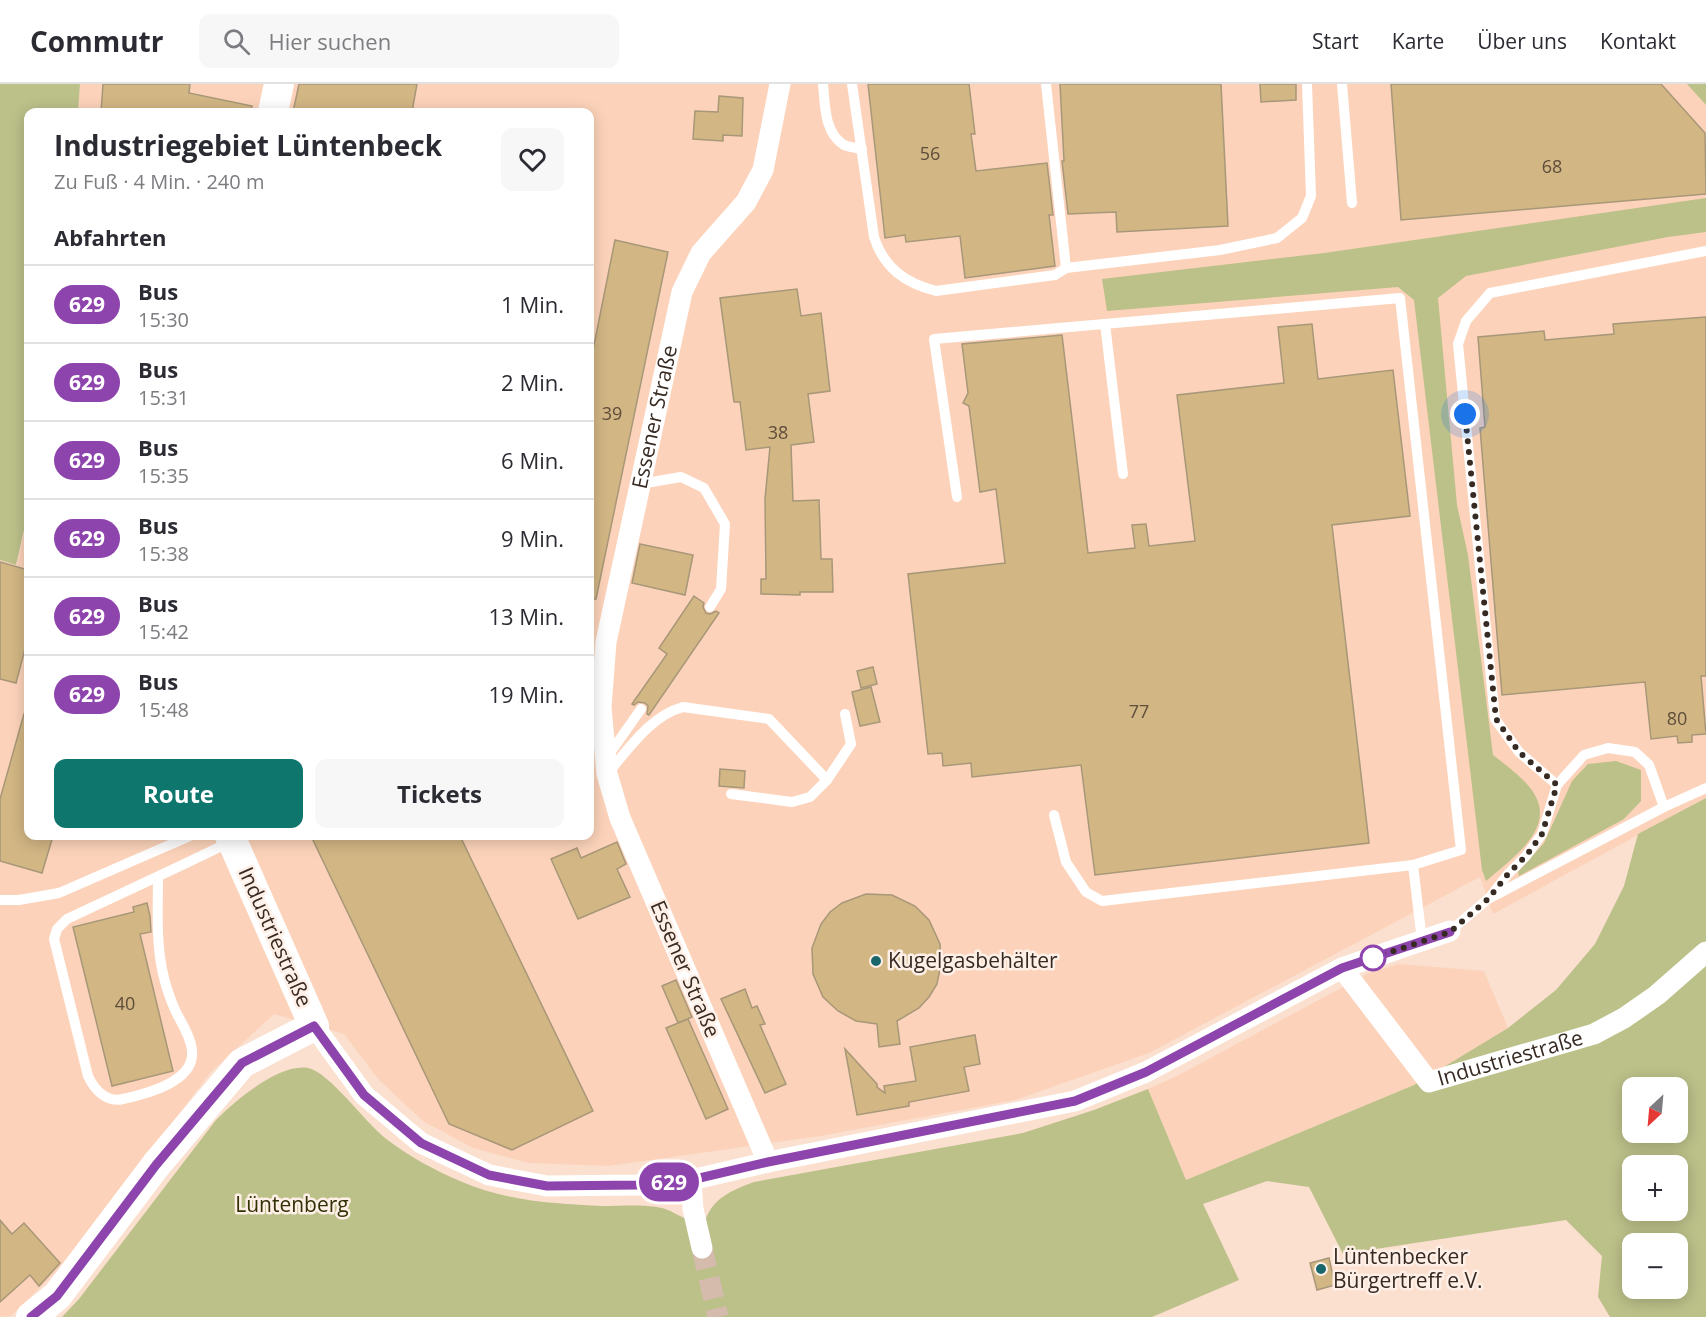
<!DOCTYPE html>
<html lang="de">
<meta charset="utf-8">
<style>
:root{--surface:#fff;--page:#f7f7f7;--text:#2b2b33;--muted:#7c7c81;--line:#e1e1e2;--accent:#0f766e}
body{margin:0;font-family:"Open Sans",sans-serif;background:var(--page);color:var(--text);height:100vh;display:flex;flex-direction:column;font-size:22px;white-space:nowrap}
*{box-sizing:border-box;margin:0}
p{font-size:20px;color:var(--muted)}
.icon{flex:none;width:33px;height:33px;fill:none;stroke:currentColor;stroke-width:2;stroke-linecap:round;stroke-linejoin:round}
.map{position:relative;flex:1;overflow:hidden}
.panel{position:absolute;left:24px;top:24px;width:570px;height:732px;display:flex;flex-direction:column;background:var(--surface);border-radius:12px;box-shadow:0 3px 15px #0003}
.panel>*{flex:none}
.badge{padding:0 12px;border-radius:20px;font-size:21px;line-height:39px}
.needle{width:39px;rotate:206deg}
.buttons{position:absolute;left:1622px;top:993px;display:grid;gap:12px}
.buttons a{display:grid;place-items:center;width:66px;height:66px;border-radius:12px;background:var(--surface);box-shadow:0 3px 15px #0003;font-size:30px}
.you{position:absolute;width:30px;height:30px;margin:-15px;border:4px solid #fff;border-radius:50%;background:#1a73e8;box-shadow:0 0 0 9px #1a73e833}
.map>.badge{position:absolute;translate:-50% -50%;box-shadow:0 0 0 3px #fff}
h2{padding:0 30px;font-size:22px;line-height:54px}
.round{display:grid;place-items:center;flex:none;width:63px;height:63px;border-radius:12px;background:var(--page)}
.head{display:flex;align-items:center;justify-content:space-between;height:102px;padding:0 30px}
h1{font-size:28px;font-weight:700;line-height:45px}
.button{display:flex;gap:12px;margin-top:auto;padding:12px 30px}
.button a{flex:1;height:69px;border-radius:12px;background:var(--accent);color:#fff;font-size:24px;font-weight:700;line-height:69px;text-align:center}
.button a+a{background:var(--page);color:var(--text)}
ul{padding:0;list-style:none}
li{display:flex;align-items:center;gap:18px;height:78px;padding:0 30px;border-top:2px solid var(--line)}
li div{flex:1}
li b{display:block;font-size:22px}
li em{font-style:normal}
li .badge{min-width:66px;font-weight:700;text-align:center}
header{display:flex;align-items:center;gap:36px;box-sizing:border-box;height:84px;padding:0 30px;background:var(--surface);border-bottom:2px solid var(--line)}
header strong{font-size:28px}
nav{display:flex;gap:33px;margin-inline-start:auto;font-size:21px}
.search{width:420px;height:54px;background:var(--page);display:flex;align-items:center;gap:15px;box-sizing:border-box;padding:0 21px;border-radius:12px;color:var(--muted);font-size:22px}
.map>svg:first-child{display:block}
.built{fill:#fcd3ba}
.green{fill:#bcc089;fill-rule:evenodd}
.building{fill:#d2b684;stroke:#a89778;stroke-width:1.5}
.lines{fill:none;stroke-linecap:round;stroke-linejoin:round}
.street-tunnel{stroke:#d4bbac;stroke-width:21;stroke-dasharray:21 10;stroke-linecap:butt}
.lane{stroke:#fff;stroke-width:10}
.street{stroke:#fff;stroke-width:21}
.secondary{stroke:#fff;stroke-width:30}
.line-casing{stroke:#fff;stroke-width:14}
.line{stroke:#8e44ad;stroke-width:9}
.walk{stroke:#372a22;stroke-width:6;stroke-dasharray:0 10.8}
.stop-dot{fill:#fff;stroke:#8e44ad;stroke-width:3}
.poi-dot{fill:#19676b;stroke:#feefe7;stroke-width:2}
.labels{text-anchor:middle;stroke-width:5;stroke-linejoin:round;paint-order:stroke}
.number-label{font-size:18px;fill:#5e4d3a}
.street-label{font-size:21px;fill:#372a22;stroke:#feefe7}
.poi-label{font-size:21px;fill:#372a22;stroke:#feefe7;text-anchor:start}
.park-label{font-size:21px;fill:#303105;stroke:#feefe7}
</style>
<header>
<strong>Commutr</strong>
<div class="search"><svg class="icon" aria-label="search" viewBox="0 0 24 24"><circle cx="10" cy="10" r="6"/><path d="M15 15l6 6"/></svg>Hier suchen</div>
<nav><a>Start</a><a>Karte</a><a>Über uns</a><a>Kontakt</a></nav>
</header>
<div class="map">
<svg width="1706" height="1233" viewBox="0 0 1706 1233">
<rect width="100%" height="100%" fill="#fbdfcf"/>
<g class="built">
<polygon points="80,0 1706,0 1706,714 1493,830 1480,793 1149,969 1015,1016 820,1052 609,1082 529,1079 473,1064 423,1037 379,996 344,950 274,930 211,988 60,1184 11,1232 0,1233 0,476 17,481 28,428 28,752 590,752 590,28 78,28"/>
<polygon points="1399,880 1484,887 1508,944 1414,1001 1186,1096 1148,1005 1177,992 1369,889"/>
</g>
<g class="green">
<polygon points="0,0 80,0 78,28 28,28 28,428 16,481 0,476"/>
<polygon points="1687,0 1706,0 1706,21"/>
<path d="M1706,114v34l-38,5 -202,39 -28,22 19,207 11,50 25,200c10,8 20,15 29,24 45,42 -5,75 -36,102l-4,-11 -68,-570 -16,-13 -291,24 -5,-32 222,-26z"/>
<polygon points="1616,677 1641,686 1641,717 1624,735 1519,792 1518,788 1544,759 1572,697 1588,680"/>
<path d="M1706,714v519h-96l-12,-20 4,-41 -36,-36 -223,34 -34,-67 -42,-6 -64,23 36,76 -87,37h-1090l17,-18 137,-179c19,-19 63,-57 92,-52 21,4 57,54 77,70 23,18 49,32 75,43 45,20 94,23 143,25 19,0 40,-2 59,2 9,2 16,8 25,11 5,2 12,2 18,3 6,-23 27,-32 49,-40l269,-49 71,-23 54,-21 38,91 228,-95 94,-57 48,-38 39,-46 29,-58 14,-52zM1632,1004h45v44h-45zM1632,1082h45v44h-45zM1632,1160h45v44h-45z"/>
</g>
<g class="building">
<polygon points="103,0 190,0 189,9 252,22 251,28 101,28"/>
<polygon points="299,0 417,0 412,28 293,28"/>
<polygon points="868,0 969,0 975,50 971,50 976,87 1047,79 1053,131 1049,131 1055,182 965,194 960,152 906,158 905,151 885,154"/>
<polygon points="1060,0 1221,0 1228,142 1117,148 1116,128 1068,130 1062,77 1064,77"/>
<polygon points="1260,0 1296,0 1296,16 1261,18"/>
<polygon points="1391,0 1661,0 1705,49 1706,110 1401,136"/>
<polygon points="719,12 743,14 742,52 723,51 723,57 693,55 695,27 718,28"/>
<polygon points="615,156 668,168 596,515 590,515 590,281"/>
<polygon points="797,205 801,232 821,229 830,307 808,310 814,358 791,361 793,417 819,416 821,475 832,475 833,508 800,508 800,511 761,510 761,495 766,495 765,415 770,363 746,366 740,318 734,318 720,214"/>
<polygon points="1706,233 1706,592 1701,592 1706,650 1692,651 1692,658 1678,659 1677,652 1651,655 1645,598 1502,611 1480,344 1485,343 1478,253 1544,247 1545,256 1614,250 1613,240"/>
<polygon points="1312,240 1318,295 1393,286 1410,432 1332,441 1369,759 1095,791 1081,681 972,693 971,679 943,682 942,669 928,670 908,490 1005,479 996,405 980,408 969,322 963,319 968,309 962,260 1062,251 1088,469 1135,464 1132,441 1146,440 1149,462 1195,457 1177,311 1284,299 1278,243"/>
<polygon points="640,460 693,471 685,511 632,499"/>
<polygon points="0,478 28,486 28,554 16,599 0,595"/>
<polygon points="694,512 704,519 703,523 706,529 710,530 716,527 719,529 649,631 647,630 648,622 645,619 638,618 634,621 632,620 667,570 659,564"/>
<polygon points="873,583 877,600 861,604 857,587"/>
<polygon points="871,603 880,638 860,642 852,608"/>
<polygon points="24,630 28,631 28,752 53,752 42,789 0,777 0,715"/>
<polygon points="720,685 745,687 744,704 719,702"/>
<polygon points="311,752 460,752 593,1027 512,1066 449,1040"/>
<polygon points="617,758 626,780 617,785 630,813 578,835 551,775 577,764 581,774"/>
<polygon points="866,810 892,811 915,822 929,836 940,860 941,880 937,900 929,913 919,924 897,937 900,960 879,963 877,940 856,937 838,927 823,913 813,890 812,864 821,840 830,828 842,819"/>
<polygon points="147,819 150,832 151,848 140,850 173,987 112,1002 73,843 134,828 133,823"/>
<polygon points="676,896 692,933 678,939 662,902"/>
<polygon points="745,905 752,924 757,922 765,940 760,941 786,1000 765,1009 721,915"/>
<polygon points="688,935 728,1025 706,1035 666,944"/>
<polygon points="975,951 980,980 964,983 969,1007 909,1018 909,1022 857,1031 845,965 877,1000 877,1003 885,1009 884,1002 916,997 910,963"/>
<polygon points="0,1136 12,1150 24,1139 60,1179 39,1202 30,1191 0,1218"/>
<polygon points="1329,1174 1335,1201 1317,1206 1310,1179"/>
</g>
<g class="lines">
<polyline class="street-tunnel" points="702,1164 718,1233"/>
<g class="lane">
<path d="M823,0c2,20 1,49 21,61 5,2 13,3 18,4"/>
<path d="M852,0l22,153c10,31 31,46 62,54l119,-16 11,-7 154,-18 57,-12 25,-20 9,-22 -4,-112"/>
<polyline points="1046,0 1066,184"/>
<polyline points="1342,0 1352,119"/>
<polyline points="1105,240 1123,390"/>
<polyline points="640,400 681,393 704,404 725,440 721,505 710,523"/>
<polyline points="957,413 934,255 1400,214 1461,766 1413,781 1422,857"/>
<polyline points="608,672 641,625"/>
<path d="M607,690c22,-25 43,-58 76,-67l86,12 58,61 24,-36 -6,-30"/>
<polyline points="1557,701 1519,668 1495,635 1458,260 1466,237 1490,209 1706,167"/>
<polyline points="731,710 792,718 810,713 827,696"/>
<polyline points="1054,731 1066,778 1086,808 1102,817 1413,781"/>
<path d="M158,793c0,30 -2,62 4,92 3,15 8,30 14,43 6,12 15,25 16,39 3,31 -46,43 -69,48 -17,4 -29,-10 -35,-23l-34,-137 3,-10 10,-10c55,-26 110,-51 165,-78"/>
<polyline points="1490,813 1508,790 1526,772 1542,750 1557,701 1584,671 1608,664 1635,668 1649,681 1664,723"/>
<polyline points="0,816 19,816 59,809 190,752"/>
<polyline points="1450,847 1488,815 1664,723 1706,704"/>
</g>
<g class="street">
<path id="s1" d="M1342,884l87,114 165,-48 30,-16 33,-23 49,-43"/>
<polyline points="314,942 364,1011 421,1059 489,1091 547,1102 637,1101 691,1096 768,1078 1075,1017 1146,988 1342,884 1450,847"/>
<path id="s2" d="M768,1078l-148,-344 -13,-44 -6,-67 5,-65 76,-350 19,-39 45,-51 17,-32 17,-86"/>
<polyline points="691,1096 693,1125 702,1164"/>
</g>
<g class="secondary">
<polyline points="273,28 279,0"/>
<polyline points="31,1233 57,1212 156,1081 242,979 314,942 230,752"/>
</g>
</g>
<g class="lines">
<g class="line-casing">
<polyline id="line" points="31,1233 57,1212 156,1081 242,979 314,942 364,1011 421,1059 489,1091 547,1102 637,1101 691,1096 768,1078 1075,1017 1146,988 1342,884 1450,848"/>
</g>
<use href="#line" class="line"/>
<polyline class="walk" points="1373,874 1450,848 1488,815 1508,790 1526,772 1542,750 1557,701 1519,668 1496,635 1465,330"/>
</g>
<circle class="stop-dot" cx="1373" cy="874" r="12"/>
<g class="poi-dot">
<circle cx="876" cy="877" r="6"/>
<circle cx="1321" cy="1185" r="6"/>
</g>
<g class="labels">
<g class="number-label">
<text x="930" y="76">56</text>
<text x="1552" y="89">68</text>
<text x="612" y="336">39</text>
<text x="778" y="355">38</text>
<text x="1139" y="634">77</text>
<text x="1677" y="641">80</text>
<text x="125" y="926">40</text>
</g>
<g class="street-label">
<text dy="7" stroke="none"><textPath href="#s2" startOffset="783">Essener Straße</textPath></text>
<text transform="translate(275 853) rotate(66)" y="7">Industriestraße</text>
<text transform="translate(685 885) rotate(67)" y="7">Essener Straße</text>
<text dy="7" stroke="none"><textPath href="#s1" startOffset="228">Industriestraße</textPath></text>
</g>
<g class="poi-label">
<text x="888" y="884">Kugelgasbehälter</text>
<text x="1333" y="1180">Lüntenbecker<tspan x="1333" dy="24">Bürgertreff e.V.</tspan></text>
</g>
<g class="park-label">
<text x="292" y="1128">Lüntenberg</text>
</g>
</g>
</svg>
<div class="buttons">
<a><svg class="needle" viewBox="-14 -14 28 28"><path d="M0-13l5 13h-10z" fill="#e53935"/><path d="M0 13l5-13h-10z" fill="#7c7c81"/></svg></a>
<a>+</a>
<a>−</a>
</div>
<div class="you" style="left:1465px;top:330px"></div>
<b class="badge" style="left:669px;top:1098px;background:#8e44ad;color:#fff">629</b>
<section class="panel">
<div class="head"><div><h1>Industriegebiet Lüntenbeck</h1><p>Zu Fuß · 4 Min. · 240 m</p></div><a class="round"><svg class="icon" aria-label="heart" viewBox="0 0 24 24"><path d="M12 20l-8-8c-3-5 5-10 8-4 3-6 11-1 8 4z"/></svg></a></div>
<h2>Abfahrten</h2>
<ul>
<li><span class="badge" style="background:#8e44ad;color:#fff">629</span><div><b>Bus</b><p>15:30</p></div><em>1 Min.</em></li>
<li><span class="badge" style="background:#8e44ad;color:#fff">629</span><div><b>Bus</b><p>15:31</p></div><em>2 Min.</em></li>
<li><span class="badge" style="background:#8e44ad;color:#fff">629</span><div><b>Bus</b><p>15:35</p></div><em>6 Min.</em></li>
<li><span class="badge" style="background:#8e44ad;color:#fff">629</span><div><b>Bus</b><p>15:38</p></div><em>9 Min.</em></li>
<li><span class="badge" style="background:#8e44ad;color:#fff">629</span><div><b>Bus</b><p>15:42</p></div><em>13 Min.</em></li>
<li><span class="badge" style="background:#8e44ad;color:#fff">629</span><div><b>Bus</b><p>15:48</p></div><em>19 Min.</em></li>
</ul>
<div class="button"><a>Route</a><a>Tickets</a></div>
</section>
</div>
